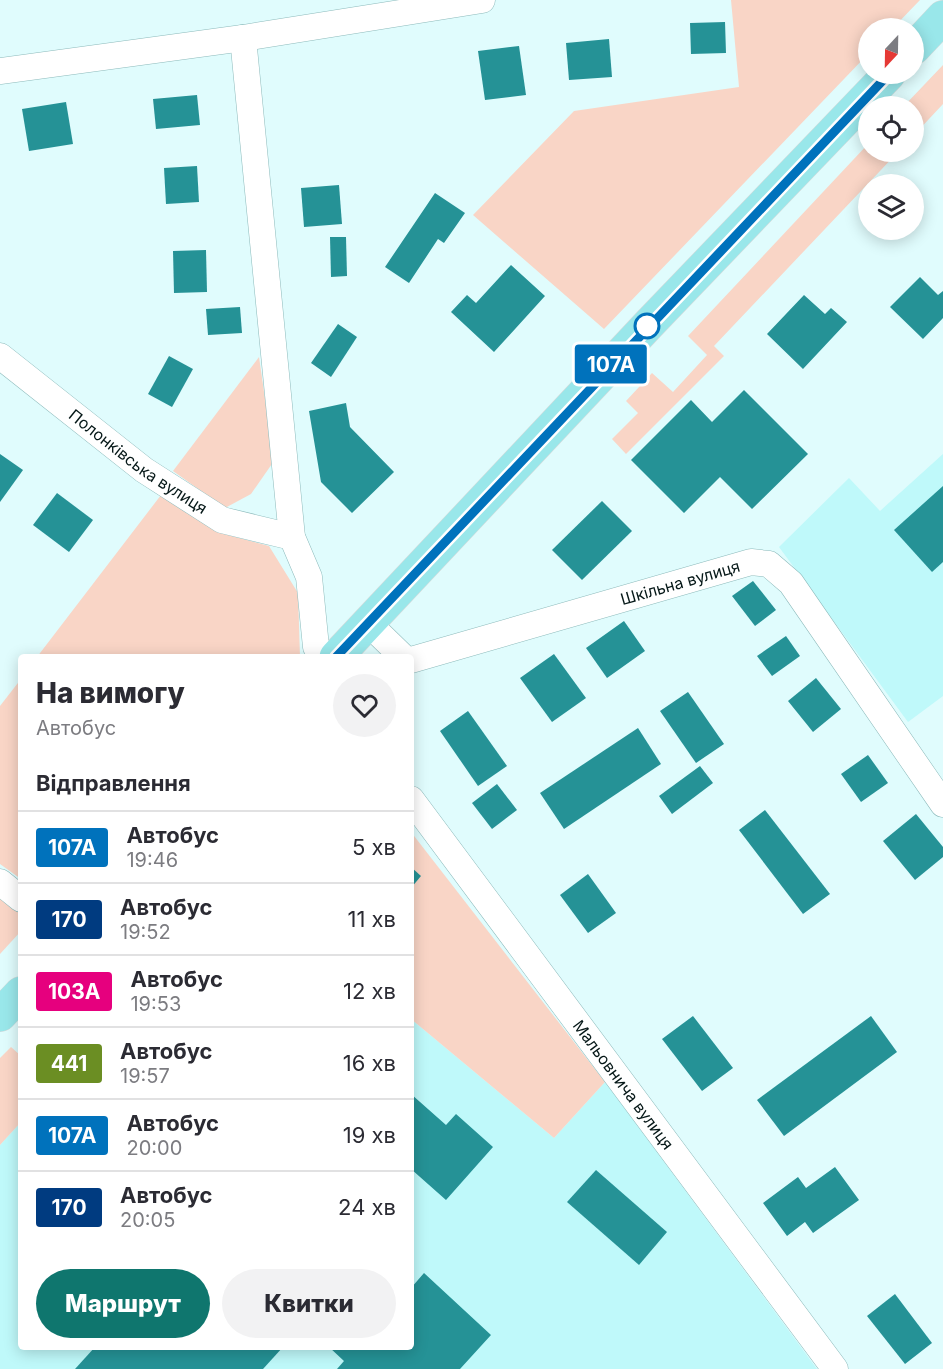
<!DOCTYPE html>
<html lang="uk">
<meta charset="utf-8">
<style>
:root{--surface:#fff;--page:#f2f2f3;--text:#2b2b33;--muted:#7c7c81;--line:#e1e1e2;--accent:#0f766e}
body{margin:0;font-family:Inter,sans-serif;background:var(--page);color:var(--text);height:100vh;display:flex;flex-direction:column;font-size:22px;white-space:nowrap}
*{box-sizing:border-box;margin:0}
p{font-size:20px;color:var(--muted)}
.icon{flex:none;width:33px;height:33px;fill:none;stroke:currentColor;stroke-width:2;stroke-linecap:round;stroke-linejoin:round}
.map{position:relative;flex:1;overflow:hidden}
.panel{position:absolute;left:18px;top:654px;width:396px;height:696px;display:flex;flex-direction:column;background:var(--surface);border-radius:6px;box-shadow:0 3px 15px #0003}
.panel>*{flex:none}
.badge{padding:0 12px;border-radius:4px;font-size:21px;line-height:39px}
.needle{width:39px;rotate:202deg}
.tools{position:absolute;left:858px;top:18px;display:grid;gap:12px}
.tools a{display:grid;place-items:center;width:66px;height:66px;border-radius:50%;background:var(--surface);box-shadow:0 3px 15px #0003;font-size:30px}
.map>.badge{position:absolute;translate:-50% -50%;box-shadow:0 0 0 3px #fff}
h2{padding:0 18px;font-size:22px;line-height:54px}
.round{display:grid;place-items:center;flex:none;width:63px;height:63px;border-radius:32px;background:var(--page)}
.overview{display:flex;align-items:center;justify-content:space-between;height:102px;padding:0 18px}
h1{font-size:28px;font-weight:800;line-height:45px}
.primary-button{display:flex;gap:12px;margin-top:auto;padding:12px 18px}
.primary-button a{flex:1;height:69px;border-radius:36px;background:var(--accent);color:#fff;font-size:24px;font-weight:800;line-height:69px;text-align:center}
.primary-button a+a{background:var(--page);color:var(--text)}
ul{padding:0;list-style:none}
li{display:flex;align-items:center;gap:18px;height:72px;padding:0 18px;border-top:2px solid var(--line)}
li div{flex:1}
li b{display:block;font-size:22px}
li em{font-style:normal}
li .badge{min-width:66px;font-weight:700;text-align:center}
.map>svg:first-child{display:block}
.built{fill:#bff9fa}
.green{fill:#f9d5c6}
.building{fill:#259296}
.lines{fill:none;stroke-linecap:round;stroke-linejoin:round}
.street-casing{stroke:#8cbabb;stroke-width:27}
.primary-casing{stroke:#d7dada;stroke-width:34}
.street{stroke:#fff;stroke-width:26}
.primary{stroke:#99e7ea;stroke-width:33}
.line-casing{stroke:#fff;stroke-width:14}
.line{stroke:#0072bc;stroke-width:9}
.stop-dot{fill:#fff;stroke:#0072bc;stroke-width:3}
.labels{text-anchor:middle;stroke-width:5;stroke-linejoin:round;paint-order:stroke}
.street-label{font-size:16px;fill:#061818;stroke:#fff}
</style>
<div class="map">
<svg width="943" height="1369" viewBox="0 0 943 1369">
<rect width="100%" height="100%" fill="#e0fcfd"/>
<g class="built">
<polygon points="943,454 943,696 908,722 779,547 849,478 880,511"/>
<polygon points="411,1019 554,1138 605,1082 817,1369 0,1369 0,1145 21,1122 21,1347 411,1347"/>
</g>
<g class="green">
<polygon points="731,0 920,0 893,28 868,28 868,54 604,329 473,215 574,111 739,87"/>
<polygon points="943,65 943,104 914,135 914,106 904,106"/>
<polygon points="868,144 868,152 898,152 714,346 724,356 626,454 612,439 638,413 626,401 652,373 673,392 707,355 688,336"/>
<polygon points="259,357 274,461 251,494 225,508 173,471"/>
<polygon points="161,495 217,532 269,546 298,593 300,657 37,657"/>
<polygon points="21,679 21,879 0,864 0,706"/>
<polygon points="411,832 605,1082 554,1138 411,1019"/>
<polygon points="0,897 21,913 21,931 0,954"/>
<polygon points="11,1047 21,1056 21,1122 0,1145 0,1058"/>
</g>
<g class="building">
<polygon points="725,22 726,53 691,54 690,23"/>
<polygon points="609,39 612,77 569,80 566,43"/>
<polygon points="519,46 526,95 485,100 478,51"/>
<polygon points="197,95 200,125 156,129 153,99"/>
<polygon points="66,102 73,144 29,151 22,109"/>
<polygon points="197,166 199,202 166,204 164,168"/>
<polygon points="339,185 342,224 304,227 301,188"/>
<polygon points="435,193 465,213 444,243 438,239 409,283 385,267"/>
<polygon points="330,237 346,237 347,276 331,277"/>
<polygon points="206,250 207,292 174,293 173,251"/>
<polygon points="511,265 545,296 494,352 451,312 467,295 476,303"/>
<polygon points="920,277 938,295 943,291 943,318 923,339 890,307"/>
<polygon points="804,295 825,314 831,308 847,322 803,369 767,334"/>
<polygon points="240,307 242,333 208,335 206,309"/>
<polygon points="338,324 357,337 331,377 311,363"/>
<polygon points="169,356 193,369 172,407 148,394"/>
<polygon points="744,390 808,454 752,509 720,477 684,513 631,460 691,400 712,422"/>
<polygon points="346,403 350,427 394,472 352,513 321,482 309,411"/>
<polygon points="0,454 23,470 0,502"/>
<polygon points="943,486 943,562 932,572 894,530"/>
<polygon points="57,493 93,520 69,552 33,525"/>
<polygon points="602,501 632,531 582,580 552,550"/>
<polygon points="753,581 776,610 755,626 732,596"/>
<polygon points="624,621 645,651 607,678 586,648"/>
<polygon points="786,636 800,656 772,676 757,656"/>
<polygon points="554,654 586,698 552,722 520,678"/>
<polygon points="816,678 841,709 813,732 788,701"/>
<polygon points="688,692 724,744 696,763 660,711"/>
<polygon points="468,711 507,766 478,786 440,731"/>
<polygon points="638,728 661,764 564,829 540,793"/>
<polygon points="868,755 888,783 861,802 841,774"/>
<polygon points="700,766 713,783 672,814 659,796"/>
<polygon points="497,784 517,810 492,829 472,803"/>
<polygon points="765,810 830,894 803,914 739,830"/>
<polygon points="916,814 943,847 943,857 915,880 883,841"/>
<polygon points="411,867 421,876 411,888"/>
<polygon points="588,874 616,913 588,933 560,895"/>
<polygon points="693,1016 733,1068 702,1091 662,1039"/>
<polygon points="871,1016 897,1052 784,1136 757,1100"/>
<polygon points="411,1094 446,1125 456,1114 493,1147 446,1200 411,1169"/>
<polygon points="835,1167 859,1200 813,1233 805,1222 787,1236 763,1203 798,1177 806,1188"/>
<polygon points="596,1170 667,1232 639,1265 567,1202"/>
<polygon points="424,1273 491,1335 460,1369 337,1369 344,1361 329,1347 411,1347 411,1288"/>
<polygon points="895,1294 932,1343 905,1364 867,1316"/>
<polygon points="95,1347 283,1347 263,1369 75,1369"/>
</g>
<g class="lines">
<g class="street-casing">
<g id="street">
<polyline points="243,38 292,537 309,577 316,647 323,657"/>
<polyline points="0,71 243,38 482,0"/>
<path id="s1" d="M0,356l144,114 78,50 70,17"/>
<polyline points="368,623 403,657"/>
<path id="s2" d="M411,660l340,-98 18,2 22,19 152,221"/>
<path id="s3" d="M411,799l424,570"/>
<polyline points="0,882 21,899"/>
</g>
</g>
<g class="primary-casing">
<g id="primary">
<polyline points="914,48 943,17"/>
<polyline points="336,657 649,324 889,74"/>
<polyline points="0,1015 21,993"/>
</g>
</g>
<use href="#street" class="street"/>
<use href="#primary" class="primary"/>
</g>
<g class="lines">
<g class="line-casing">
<polyline id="line" points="336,657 889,74"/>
</g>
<use href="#line" class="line"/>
</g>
<circle class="stop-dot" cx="647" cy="326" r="12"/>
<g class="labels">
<g class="street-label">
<text dy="6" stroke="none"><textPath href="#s1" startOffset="174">Полонківська вулиця</textPath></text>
<text dy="6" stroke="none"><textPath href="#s2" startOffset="280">Шкільна вулиця</textPath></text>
<text dy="6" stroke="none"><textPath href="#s3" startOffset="356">Мальовнича вулиця</textPath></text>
</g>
</g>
</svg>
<div class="tools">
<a><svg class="needle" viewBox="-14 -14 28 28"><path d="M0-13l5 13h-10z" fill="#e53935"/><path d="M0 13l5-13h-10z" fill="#7c7c81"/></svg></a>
<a><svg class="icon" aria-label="locate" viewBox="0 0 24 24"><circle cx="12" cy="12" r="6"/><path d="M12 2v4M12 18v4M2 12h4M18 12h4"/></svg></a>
<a><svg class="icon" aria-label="layers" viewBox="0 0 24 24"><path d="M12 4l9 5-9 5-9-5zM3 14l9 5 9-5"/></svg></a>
</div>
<b class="badge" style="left:611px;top:364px;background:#0072bc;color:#fff">107А</b>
<section class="panel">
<div class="overview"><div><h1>На вимогу</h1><p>Автобус</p></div><a class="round"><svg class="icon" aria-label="heart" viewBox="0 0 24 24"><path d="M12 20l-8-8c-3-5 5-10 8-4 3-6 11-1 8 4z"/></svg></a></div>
<h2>Відправлення</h2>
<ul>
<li><span class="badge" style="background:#0072bc;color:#fff">107А</span><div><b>Автобус</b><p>19:46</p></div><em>5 хв</em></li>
<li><span class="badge" style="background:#003b80;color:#fff">170</span><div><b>Автобус</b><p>19:52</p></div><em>11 хв</em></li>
<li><span class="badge" style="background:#e6007e;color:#fff">103А</span><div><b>Автобус</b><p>19:53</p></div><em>12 хв</em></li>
<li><span class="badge" style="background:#6b8e23;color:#fff">441</span><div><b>Автобус</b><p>19:57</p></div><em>16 хв</em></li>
<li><span class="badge" style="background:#0072bc;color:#fff">107А</span><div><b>Автобус</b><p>20:00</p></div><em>19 хв</em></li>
<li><span class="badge" style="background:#003b80;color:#fff">170</span><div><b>Автобус</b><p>20:05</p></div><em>24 хв</em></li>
</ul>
<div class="primary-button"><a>Маршрут</a><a>Квитки</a></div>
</section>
</div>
